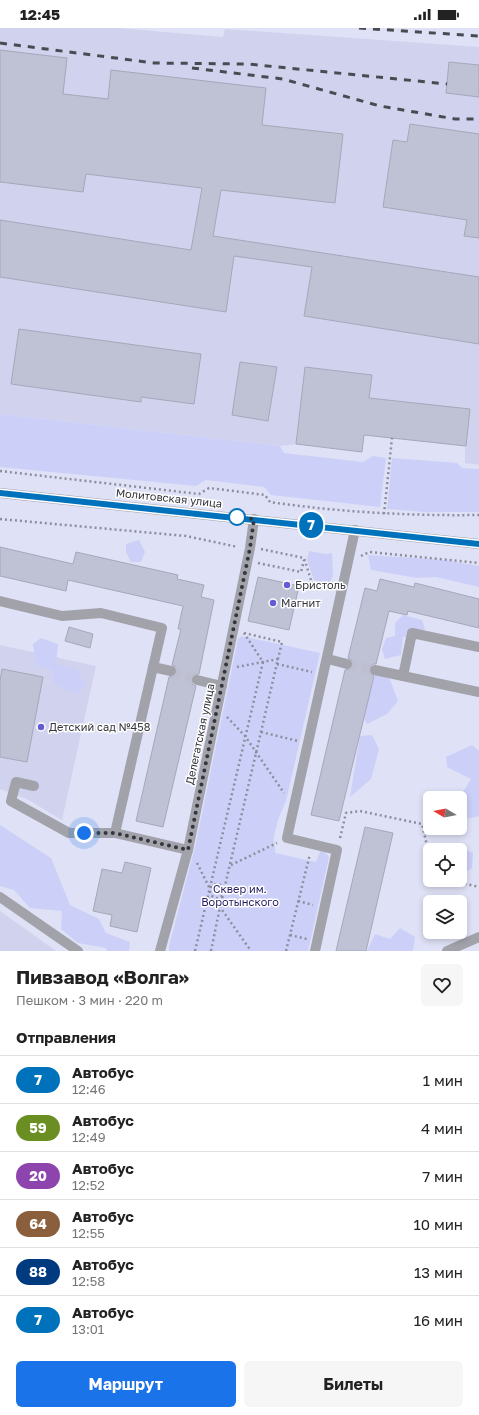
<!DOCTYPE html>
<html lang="ru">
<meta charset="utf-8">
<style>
:root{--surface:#fff;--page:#f6f6f6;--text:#222;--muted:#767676;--line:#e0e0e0;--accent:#1a73e8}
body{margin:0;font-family:"Golos Text",sans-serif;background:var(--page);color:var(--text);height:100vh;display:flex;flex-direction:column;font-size:15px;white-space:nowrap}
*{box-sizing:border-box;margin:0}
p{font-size:13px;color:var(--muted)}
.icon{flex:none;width:22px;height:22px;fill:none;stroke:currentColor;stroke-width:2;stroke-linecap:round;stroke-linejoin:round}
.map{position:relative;height:923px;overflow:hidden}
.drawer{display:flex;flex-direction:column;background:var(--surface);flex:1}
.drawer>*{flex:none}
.badge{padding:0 8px;border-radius:13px;font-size:14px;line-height:26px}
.needle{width:26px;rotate:280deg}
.fabs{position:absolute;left:423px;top:763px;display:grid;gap:8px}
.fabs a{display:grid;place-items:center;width:44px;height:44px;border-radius:6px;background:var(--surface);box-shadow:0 2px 6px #0003;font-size:20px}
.you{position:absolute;width:20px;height:20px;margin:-10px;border:3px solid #fff;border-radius:50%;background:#1a73e8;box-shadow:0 0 0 6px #1a73e833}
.map>.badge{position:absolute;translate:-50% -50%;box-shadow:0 0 0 2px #fff}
h2{padding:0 16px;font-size:15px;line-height:36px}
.round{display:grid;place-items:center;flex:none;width:42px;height:42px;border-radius:6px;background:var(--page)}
.headline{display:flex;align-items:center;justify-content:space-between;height:68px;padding:0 16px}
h1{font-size:19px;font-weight:700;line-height:30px}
.action{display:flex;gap:8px;margin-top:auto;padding:8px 16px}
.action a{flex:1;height:46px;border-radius:6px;background:var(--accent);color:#fff;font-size:16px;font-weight:700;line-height:46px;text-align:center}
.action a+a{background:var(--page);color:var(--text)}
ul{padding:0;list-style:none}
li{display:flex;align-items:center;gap:12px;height:48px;padding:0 16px;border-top:1px solid var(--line)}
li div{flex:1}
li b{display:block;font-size:15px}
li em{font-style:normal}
li .badge{min-width:44px;font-weight:700;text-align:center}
.status{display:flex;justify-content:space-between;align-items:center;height:28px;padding:0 20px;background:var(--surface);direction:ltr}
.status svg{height:11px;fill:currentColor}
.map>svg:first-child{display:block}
.built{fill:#d1d3ee}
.green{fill:#ccd0f8}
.building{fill:#bfc1d5;stroke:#a5a7ba}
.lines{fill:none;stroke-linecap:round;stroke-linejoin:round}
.minor-tunnel{stroke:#bdbfd1;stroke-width:10;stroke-dasharray:10 5;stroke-linecap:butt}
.path{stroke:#8d8e9d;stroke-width:2.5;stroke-dasharray:2 3;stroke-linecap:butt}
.minor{stroke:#a1a2aa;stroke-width:10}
.rail{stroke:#494b53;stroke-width:3;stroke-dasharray:7 7;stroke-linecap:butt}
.line-casing{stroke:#fff;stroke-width:9}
.line{stroke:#0072bc;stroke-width:6}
.walk{stroke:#35363d;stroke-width:4;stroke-dasharray:0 7.2}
.stop-dot{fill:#fff;stroke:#0072bc;stroke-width:2}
.poi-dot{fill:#625cd5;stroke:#fff;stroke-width:1.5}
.labels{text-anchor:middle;stroke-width:3;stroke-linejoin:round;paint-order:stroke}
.street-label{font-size:11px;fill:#35363d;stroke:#fff}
.poi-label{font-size:11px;fill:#35363d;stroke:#fff;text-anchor:start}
.park-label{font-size:11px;fill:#261f63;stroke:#fff}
</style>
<div class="status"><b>12:45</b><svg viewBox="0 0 49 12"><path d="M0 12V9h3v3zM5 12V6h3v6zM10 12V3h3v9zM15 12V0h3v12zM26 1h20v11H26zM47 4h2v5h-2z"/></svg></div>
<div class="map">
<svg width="479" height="923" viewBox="0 0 479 923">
<rect width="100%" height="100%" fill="#dfe1f6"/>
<g class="built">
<polygon points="0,0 119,0 223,9 225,1 479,19 479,437 465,435 465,418 364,407 362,424 296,416 280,418 0,386"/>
<polygon points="0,617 96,638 62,792 27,771 0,761"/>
<polygon points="0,883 56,923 0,923"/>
</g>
<g class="green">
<polygon points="0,386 280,418 284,425 363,434 373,428 386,430 380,479 271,467 264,459 206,452 196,458 0,439"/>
<polygon points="392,430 457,435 462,440 479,441 479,484 425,484 387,481"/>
<polygon points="139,512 145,524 141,534 131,534 126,524 126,516"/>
<polygon points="309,523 325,526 332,525 333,548 330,554 326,555 314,552 307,532"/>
<polygon points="368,527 444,532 479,538 479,559 436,549 417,550 371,542"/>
<polygon points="403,587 422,592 425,601 417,610 403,609 401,627 385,631 382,621 386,610 395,608 395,595"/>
<path d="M241,608l79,17 -34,148c-5,11 -10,23 -12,36 -1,5 2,10 1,16l41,9 4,-11 5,1 4,5 -21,94h-139v-5l27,-103 42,-204z"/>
<polygon points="41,610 58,616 56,636 77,641 85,659 76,666 53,655 53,642 36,637 33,616"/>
<polygon points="387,644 398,673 387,686 367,696 363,689 375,647"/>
<polygon points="372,707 379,721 371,751 350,769 360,708"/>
<path d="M472,717l7,6v65l-13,3c-10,-20 -6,-22 5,-40l-24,-12 -1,-10z"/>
<polygon points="0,797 51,830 70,877 99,891 106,905 130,914 129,923 107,923 106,920 78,915 61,901 62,883 30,880 14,862 0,858"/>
<polygon points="459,818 473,825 472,840 461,848 460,822 449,822"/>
<polygon points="400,900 415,909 413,923 367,923 375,906 390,911"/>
</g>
<g class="building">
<polygon points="0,22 67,30 63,66 108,71 111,42 266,60 262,97 343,106 335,175 221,162 213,208 479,249 479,316 304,288 312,239 234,228 226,284 0,249 0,192 191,222 202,160 86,146 83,164 0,154"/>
<polygon points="449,34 479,37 479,69 446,65"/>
<polygon points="410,96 479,106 479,210 464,208 467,192 383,179 393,112 407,114"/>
<polygon points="19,301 201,326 194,376 141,369 141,374 11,356"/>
<polygon points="240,334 277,339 268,393 232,387"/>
<polygon points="305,339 372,347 369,370 470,381 466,418 364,407 362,424 296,416"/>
<polygon points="0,519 73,536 76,524 178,547 177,551 204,557 201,569 214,572 199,646 193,647 191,651 192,656 196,658 163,799 136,793 169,649 175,648 177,644 176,639 172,637 181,601 178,601 183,578 68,552 66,563 0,548"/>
<polygon points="258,549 299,558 289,602 248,593"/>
<polygon points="380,551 414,559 415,555 479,571 479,600 408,583 407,587 389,583 376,636 373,636 369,640 369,644 374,648 339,793 311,787 345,642 351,641 353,637 352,632 348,630 365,560 377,563"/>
<polygon points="69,599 93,606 90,620 65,613"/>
<polygon points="2,641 43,649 27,734 0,729 0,653"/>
<polygon points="365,799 393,805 366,923 336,923"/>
<polygon points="125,834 151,840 137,904 110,898 112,887 93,883 102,841 122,845"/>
</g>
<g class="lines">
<g class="minor-tunnel">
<polyline points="347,636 375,642"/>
<polyline points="171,643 197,652"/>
</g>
<g class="path">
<path d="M0,443l199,23 10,-6 56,7 5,7c69,10 139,14 209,13"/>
<polyline points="384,486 392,410"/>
<polyline points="0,491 186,508 238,519"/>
<polyline points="261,521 304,530 312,555 332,560"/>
<polyline points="361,528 369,524 479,535"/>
<polyline points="258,535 301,544 304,532"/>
<polyline points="244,605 282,614 220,879 251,923"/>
<polyline points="277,636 312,644"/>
<polyline points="237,639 278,631"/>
<polyline points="227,689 245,708 284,765"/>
<polyline points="261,704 298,713"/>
<polyline points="340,810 346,785 360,783 422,796 430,831"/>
<polyline points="197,835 209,859"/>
<polyline points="231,837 277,815"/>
<polyline points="450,852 479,859"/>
<circle cx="217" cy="863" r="7"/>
<polyline points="298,873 313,877"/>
<polyline points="290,907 307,911"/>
<polyline points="195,923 263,634 244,605"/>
<polyline points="211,923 220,879"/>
<polyline points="286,923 310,826"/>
</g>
<g class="minor">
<polyline points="0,465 479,516"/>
<polyline points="0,573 62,588 101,585 162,600 115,805 188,822"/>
<polyline points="479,619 412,605 403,648 479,664"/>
<polyline points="328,631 347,636"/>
<polyline points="153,639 171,643"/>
<polyline points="375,642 403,648"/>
<polyline points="197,652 222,658"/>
<polyline points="34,758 16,754 11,773 69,805 115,805"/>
<polyline points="0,869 78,923"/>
<polyline points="160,923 188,822 250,520 254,491"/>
<polyline points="315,923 337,822 287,810 355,502"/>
<polyline points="447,923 479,909"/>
</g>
<g class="rail">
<polyline points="359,0 479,8"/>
<polyline points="0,15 154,35 248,36 447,56"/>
<polyline points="192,40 283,51 380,78 455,91 479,91"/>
</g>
</g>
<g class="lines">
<g class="line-casing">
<polyline id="line" points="0,465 479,516"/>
</g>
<use href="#line" class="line"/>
<polyline class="walk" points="84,805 115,805 188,822 250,520 254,491 232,489 237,489"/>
</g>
<circle class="stop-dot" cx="237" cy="489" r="8"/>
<g class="poi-dot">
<circle cx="287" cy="557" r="4"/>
<circle cx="273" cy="575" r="4"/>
<circle cx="41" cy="699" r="4"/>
</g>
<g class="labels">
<g class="street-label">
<text transform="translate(169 470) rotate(6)" y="4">Молитовская улица</text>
<text transform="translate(200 706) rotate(-78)" y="4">Делегатская улица</text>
</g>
<g class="poi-label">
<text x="295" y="561">Бристоль</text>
<text x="281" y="579">Магнит</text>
<text x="49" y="703">Детский сад №458</text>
</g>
<g class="park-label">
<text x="240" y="865">Сквер им.<tspan x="240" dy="13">Воротынского</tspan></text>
</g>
</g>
</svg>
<div class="fabs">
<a><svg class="needle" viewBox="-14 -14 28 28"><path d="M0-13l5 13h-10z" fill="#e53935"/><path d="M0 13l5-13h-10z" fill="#767676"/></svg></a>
<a><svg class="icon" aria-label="locate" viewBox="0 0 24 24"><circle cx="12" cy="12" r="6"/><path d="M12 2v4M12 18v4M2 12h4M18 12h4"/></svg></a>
<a><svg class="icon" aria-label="layers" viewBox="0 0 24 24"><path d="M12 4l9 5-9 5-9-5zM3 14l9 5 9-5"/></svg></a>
</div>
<div class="you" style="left:84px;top:805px"></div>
<b class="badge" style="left:311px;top:497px;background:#0072bc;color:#fff">7</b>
</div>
<section class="drawer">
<div class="headline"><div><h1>Пивзавод «Волга»</h1><p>Пешком · 3 мин · 220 m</p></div><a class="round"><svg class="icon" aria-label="heart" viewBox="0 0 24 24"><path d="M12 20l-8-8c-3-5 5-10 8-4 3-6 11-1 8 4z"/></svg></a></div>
<h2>Отправления</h2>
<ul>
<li><span class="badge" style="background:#0072bc;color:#fff">7</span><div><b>Автобус</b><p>12:46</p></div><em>1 мин</em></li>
<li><span class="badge" style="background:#6b8e23;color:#fff">59</span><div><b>Автобус</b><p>12:49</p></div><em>4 мин</em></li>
<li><span class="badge" style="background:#8e44ad;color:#fff">20</span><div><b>Автобус</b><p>12:52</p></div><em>7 мин</em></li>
<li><span class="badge" style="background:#8b5e3c;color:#fff">64</span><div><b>Автобус</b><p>12:55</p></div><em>10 мин</em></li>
<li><span class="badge" style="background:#003b80;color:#fff">88</span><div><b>Автобус</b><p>12:58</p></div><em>13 мин</em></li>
<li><span class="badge" style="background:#0072bc;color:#fff">7</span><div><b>Автобус</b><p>13:01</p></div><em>16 мин</em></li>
</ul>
<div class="action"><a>Маршрут</a><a>Билеты</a></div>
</section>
